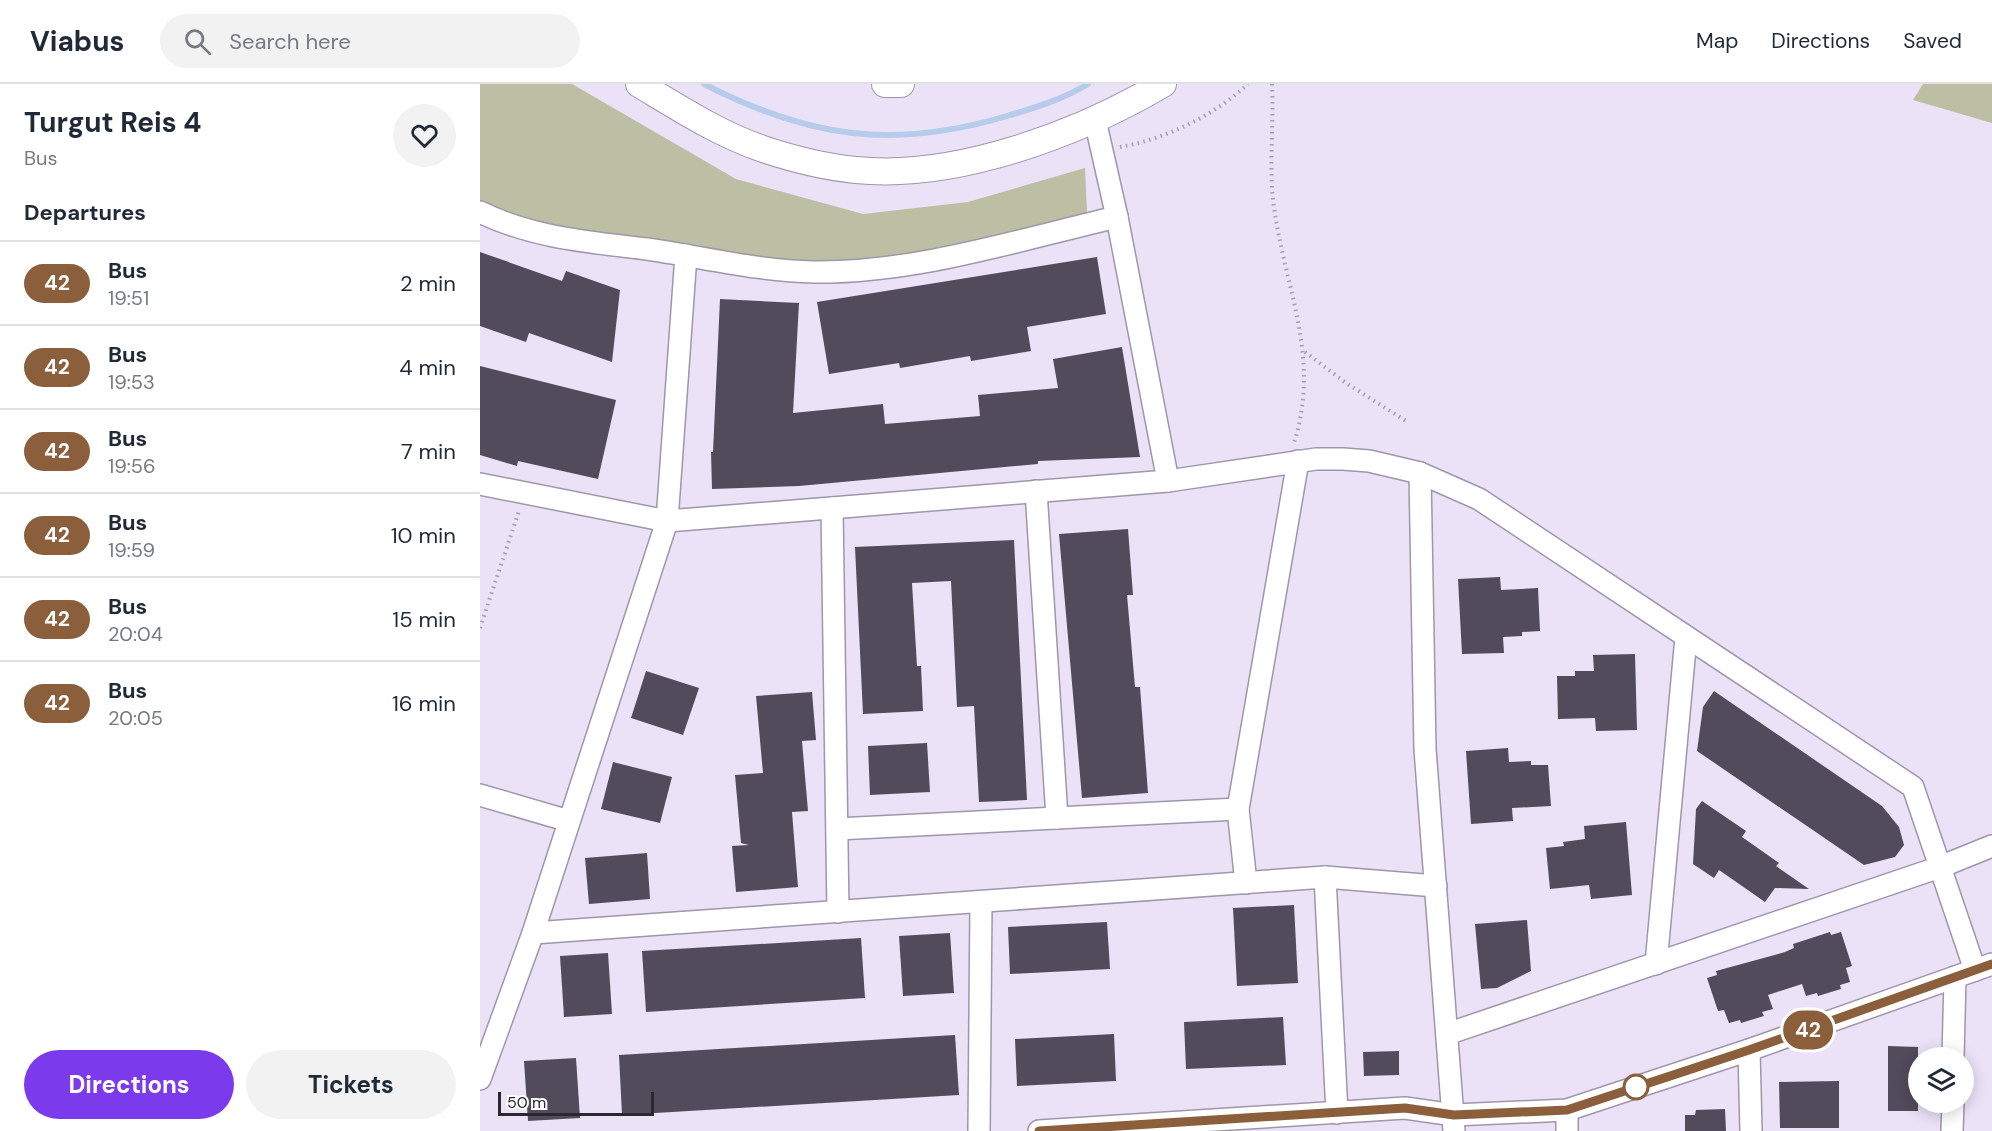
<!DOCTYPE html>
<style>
:root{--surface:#fff;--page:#f2f2f3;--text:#1f2937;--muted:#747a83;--line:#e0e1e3;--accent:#7c3aed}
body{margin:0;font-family:"DM Sans",sans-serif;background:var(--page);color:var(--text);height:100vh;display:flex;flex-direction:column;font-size:22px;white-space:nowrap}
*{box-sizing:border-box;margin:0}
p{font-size:20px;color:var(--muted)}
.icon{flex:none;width:33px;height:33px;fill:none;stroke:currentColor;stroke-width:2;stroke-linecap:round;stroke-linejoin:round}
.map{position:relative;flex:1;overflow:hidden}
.panel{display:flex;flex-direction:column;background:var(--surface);width:480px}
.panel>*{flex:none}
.badge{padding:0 12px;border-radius:20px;font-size:21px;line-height:39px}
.tools{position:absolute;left:1428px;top:963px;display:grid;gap:12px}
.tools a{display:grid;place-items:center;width:66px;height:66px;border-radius:50%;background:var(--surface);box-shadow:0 3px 15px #0003;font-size:30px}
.scale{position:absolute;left:18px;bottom:15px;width:156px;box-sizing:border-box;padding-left:6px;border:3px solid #2a272f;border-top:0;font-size:16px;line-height:21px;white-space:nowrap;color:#2a272f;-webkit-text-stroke:4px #fff;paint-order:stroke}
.map>.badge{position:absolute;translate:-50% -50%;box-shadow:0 0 0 3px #fff}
h2{padding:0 24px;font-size:22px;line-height:54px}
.round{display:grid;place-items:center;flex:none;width:63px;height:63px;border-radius:32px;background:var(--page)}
.head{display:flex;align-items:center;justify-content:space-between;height:102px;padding:0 24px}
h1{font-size:28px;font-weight:700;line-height:45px}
.primary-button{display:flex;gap:12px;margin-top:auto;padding:12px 24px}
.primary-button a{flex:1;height:69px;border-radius:36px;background:var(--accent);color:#fff;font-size:24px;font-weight:700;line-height:69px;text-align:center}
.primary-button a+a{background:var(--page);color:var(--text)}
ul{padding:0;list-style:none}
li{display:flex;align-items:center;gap:18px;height:84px;padding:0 24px;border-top:2px solid var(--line)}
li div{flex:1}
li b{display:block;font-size:22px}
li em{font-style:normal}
li .badge{min-width:66px;font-weight:700;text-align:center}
header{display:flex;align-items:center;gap:36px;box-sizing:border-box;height:84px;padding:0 30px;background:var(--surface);border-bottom:2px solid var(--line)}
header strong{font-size:28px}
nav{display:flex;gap:33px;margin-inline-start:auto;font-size:21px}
.search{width:420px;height:54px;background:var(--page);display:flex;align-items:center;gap:15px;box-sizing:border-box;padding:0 21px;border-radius:33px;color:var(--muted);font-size:22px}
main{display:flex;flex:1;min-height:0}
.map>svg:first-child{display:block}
.green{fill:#bcbfa3}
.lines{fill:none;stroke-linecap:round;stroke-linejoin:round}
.stream{stroke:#b7cbeb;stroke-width:6}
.building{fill:#524b5c}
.minor-casing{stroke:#9f96aa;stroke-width:24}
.major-casing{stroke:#9f96aa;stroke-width:28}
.path{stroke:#a59eae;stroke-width:4;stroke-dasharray:1.5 4.5;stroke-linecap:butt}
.minor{stroke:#fff;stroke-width:21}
.major{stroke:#fff;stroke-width:26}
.line-casing{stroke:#fff;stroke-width:14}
.line{stroke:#8b5e3c;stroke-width:9}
.stop-dot{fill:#fff;stroke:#8b5e3c;stroke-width:3}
</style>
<header>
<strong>Viabus</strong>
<div class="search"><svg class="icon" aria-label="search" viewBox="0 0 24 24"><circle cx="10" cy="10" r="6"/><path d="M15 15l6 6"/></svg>Search here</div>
<nav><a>Map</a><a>Directions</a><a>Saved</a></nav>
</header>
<main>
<section class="panel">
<div class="head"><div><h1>Turgut Reis 4</h1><p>Bus</p></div><a class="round"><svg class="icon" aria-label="heart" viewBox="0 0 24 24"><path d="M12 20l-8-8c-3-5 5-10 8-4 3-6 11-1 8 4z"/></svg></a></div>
<h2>Departures</h2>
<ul>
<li><span class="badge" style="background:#8b5e3c;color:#fff">42</span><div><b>Bus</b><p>19:51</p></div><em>2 min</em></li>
<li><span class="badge" style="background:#8b5e3c;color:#fff">42</span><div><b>Bus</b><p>19:53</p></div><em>4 min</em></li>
<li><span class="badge" style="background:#8b5e3c;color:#fff">42</span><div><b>Bus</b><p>19:56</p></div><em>7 min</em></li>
<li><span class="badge" style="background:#8b5e3c;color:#fff">42</span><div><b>Bus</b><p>19:59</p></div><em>10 min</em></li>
<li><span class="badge" style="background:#8b5e3c;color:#fff">42</span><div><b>Bus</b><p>20:04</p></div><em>15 min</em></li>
<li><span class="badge" style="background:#8b5e3c;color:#fff">42</span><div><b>Bus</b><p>20:05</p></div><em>16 min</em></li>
</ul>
<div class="primary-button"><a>Directions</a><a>Tickets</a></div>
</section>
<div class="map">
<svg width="1512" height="1047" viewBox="0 0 1512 1047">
<rect width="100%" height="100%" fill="#ebe2f7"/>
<g class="green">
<polygon points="0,0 92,0 256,95 383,130 488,118 605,84 607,129 568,153 368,189 78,163 0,119"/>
<polygon points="1443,0 1512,0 1512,39 1433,16"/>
</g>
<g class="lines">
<path class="stream" d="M224,0c105,54 189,66 303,32 27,-8 57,-17 81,-32"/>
</g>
<g class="building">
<polygon points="0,168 82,197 86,187 140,206 132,278 49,249 46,258 0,242"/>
<polygon points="617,173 626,230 547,243 551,267 491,277 490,272 420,284 419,279 349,290 337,218"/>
<polygon points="240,215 319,219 313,329 403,320 405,340 500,332 498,311 578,304 573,275 642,263 660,373 558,377 558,380 319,402 232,405 231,368 233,368"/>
<polygon points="0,282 136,316 118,395 38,377 37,382 0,371"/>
<polygon points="648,445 653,511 647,511 655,603 660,603 668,709 602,714 579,450"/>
<polygon points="534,456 547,716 499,718 494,622 477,623 471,497 432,499 437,582 441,582 443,627 383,630 375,463"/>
<polygon points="1020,493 1021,506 1058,504 1060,547 1042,548 1042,552 1023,553 1024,569 982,570 978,495"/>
<polygon points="1155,570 1157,646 1116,647 1115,634 1078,635 1077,592 1095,592 1095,587 1114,587 1113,571"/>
<polygon points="166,587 219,604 203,651 151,634"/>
<polygon points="1234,607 1402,722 1419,743 1424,761 1415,773 1384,781 1217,667 1223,623"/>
<polygon points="332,608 336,656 322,657 328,727 312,728 318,803 256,808 252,762 269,761 261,759 255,691 283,689 276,612"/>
<polygon points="447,659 450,708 390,711 388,662"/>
<polygon points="1028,664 1029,678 1051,677 1051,681 1068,681 1071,722 1032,724 1033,737 991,740 986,667"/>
<polygon points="133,678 192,693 180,739 121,725"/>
<polygon points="1222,717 1266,747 1262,753 1299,779 1296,782 1329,805 1295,804 1285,818 1239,786 1234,794 1213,780 1216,725"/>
<polygon points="1146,738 1152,811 1111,815 1109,801 1070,805 1066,764 1084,762 1083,758 1105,755 1104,742"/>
<polygon points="167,769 170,815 109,820 105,774"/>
<polygon points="814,821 818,899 757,902 753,824"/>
<polygon points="1047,836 1051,887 1017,904 1001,905 995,840"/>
<polygon points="627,838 630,885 530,890 528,843"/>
<polygon points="1350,848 1351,851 1361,848 1372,882 1366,884 1370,898 1360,901 1361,905 1338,912 1337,909 1326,912 1322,900 1288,911 1293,925 1282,928 1284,932 1261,939 1260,936 1249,939 1244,926 1238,927 1227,894 1237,891 1236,887 1305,868 1314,864 1313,860"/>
<polygon points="470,849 474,909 423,912 419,852"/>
<polygon points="381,854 385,914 166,928 162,867"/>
<polygon points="128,869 132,930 84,933 80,872"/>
<polygon points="803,933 806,981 706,985 704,938"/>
<polygon points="634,950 636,997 537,1002 535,955"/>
<polygon points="475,951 479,1011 142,1031 139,971"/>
<polygon points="1408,962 1438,963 1438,1027 1408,1027"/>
<polygon points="919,967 919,991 884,992 883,968"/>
<polygon points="96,974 100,1034 48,1037 44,977"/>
<polygon points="1359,997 1359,1044 1300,1044 1299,998"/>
<polygon points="1245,1025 1246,1047 1205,1047 1205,1031 1215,1031 1216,1026"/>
</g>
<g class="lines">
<g class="minor-casing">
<g id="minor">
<polyline points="615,36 637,133 688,397"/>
<path d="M0,128c53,26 110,30 167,37 56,8 110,22 167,23 102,1 204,-32 303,-55"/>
<polyline points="940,389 945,665 974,1047"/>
<polyline points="0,400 187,437 688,397 836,375 863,375 889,377 940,389 999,415 1433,703 1495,886"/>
<polyline points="556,407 577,734"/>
<polyline points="352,424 358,828"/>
<polyline points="0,711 89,737"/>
<polyline points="357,745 758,725"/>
<polyline points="845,793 857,1029"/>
<polyline points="766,799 758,725 818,377"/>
<polyline points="53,849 845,793 956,802"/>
<polyline points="1176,880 1206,553"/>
<polyline points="967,950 1460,783 1512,762"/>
<polyline points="1269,966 1271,1047"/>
<polyline points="1473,974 1475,893"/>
<polyline points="0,995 53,849 187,437 206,171"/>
<polyline points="1087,1026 1087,1047"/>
<polyline points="499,1047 501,818"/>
<polyline points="559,1047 925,1024 974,1031 1087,1026 1269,966 1512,880"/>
<polyline points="1472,1047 1473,1018"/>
</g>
</g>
<g class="major-casing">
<g id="major">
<path d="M159,0c40,24 80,50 124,65 30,10 62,18 93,21 100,10 222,-36 307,-86"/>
<polyline points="405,0 421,0"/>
</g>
</g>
<g class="path">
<path d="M792,0c2,38 -3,77 1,115 10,87 49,155 21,244"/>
<path d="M640,63c46,-8 95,-32 128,-63"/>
<polyline points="825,268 866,299 926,337"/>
<polyline points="0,544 39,427"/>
</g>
<use href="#minor" class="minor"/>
<use href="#major" class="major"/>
</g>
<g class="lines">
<g class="line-casing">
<polyline id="line" points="559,1047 925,1024 974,1031 1087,1026 1269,966 1512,880"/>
</g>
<use href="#line" class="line"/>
</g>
<circle class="stop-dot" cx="1156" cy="1003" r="12"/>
</svg>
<div class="tools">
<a><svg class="icon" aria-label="layers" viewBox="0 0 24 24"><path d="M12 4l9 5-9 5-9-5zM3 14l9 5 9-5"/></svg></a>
</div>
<div class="scale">50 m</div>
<b class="badge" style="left:1328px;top:946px;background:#8b5e3c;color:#fff">42</b>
</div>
</main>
